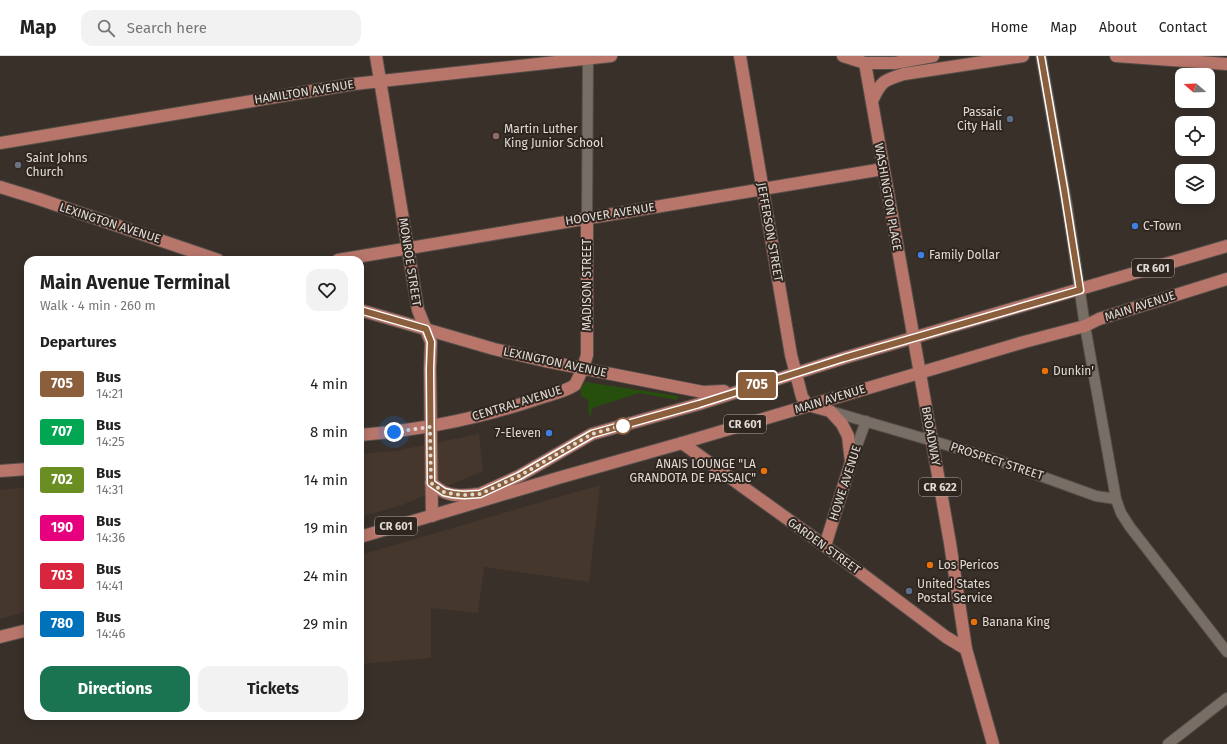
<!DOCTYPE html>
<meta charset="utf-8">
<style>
:root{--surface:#fff;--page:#f2f2f2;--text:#222;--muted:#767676;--line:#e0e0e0;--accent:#1a7451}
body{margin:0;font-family:"Fira Sans",sans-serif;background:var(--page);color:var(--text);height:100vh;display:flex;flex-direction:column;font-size:15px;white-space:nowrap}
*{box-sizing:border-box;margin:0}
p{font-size:13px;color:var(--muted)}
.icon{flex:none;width:22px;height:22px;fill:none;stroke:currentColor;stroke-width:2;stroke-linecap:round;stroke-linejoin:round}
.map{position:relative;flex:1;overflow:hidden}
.side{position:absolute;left:24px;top:200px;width:340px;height:464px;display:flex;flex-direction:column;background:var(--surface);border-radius:12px;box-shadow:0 2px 10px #0003}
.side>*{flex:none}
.badge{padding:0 8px;border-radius:3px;font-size:14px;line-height:26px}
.needle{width:26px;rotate:289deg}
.tools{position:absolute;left:1175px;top:12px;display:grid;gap:8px}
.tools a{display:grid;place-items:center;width:40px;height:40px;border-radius:8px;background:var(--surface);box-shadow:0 2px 10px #0003;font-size:20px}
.you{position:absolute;width:20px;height:20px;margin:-10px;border:3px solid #fff;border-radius:50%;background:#1a73e8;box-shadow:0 0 0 6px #1a73e833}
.map>.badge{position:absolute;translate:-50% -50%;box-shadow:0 0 0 2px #fff}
h2{padding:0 16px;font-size:15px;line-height:36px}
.round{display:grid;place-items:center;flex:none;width:42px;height:42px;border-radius:12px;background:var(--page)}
.overview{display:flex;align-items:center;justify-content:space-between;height:68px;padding:0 16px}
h1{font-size:19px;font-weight:700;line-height:30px}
.button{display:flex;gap:8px;margin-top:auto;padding:8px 16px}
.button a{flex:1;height:46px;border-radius:12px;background:var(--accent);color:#fff;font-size:16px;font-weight:700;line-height:46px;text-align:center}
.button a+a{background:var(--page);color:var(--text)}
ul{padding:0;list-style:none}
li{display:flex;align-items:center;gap:12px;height:48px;padding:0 16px}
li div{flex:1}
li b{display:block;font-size:15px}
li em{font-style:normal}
li .badge{min-width:44px;font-weight:700;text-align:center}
header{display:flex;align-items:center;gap:24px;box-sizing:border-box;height:56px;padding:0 20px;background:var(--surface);border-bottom:1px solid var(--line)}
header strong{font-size:19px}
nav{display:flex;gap:22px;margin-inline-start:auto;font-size:14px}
.search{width:280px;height:36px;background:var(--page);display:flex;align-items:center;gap:10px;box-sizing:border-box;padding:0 14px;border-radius:12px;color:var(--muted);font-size:15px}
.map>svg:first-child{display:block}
.built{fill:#46372d}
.green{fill:#264f0e}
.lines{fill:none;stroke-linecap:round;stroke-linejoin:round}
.minor-casing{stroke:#564f49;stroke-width:12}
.major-casing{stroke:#564f49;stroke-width:14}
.minor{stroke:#786e66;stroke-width:10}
.major{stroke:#b8766b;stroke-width:12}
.line-casing{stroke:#fff;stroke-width:9}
.line{stroke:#8b5e3c;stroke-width:6}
.walk{stroke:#e1dbd6;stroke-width:4;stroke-dasharray:0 7.2}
.service-dot{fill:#5c6f8a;stroke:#2f2620;stroke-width:1.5}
.education-dot{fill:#8d6e63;stroke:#2f2620;stroke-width:1.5}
.worship-dot{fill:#6b7280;stroke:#2f2620;stroke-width:1.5}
.shop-dot{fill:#3f7fe0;stroke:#2f2620;stroke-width:1.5}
.food-dot{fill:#e8710a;stroke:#2f2620;stroke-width:1.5}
.stop-dot{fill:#fff;stroke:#8b5e3c;stroke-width:2}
.labels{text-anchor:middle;stroke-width:4;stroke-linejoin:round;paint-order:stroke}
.shield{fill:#2f2620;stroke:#aca59f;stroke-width:1}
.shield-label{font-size:11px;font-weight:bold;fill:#e1dbd6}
.street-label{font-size:12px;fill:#e1dbd6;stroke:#2f2620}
.poi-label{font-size:12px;fill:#e1dbd6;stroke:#2f2620;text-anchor:start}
</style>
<header>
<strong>Map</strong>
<div class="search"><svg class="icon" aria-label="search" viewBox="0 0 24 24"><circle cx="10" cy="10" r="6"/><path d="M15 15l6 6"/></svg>Search here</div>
<nav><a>Home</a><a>Map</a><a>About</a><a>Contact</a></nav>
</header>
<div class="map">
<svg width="1227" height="688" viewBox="0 0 1227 688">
<rect width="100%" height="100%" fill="#39302a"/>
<g class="built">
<polygon points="479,378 483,415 402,449 360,461 360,398 395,395"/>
<polygon points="600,429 589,526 484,511 478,557 431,552 431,602 360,608 360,499"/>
<polygon points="28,431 28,555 0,563 0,434"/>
</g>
<polygon class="green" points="585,326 678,340 677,344 639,337 592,352 591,359 589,360 588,344 581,340 581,333"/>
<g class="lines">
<g class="minor-casing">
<g id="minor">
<polyline points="1041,0 1067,149 1085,270 1116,443 1121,457 1130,471 1227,596"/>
<polyline points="587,161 588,0"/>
<polyline points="830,355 991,402 1096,440 1116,443"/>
<polyline points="851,406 866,365"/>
<polyline points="1168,688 1227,642"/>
</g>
</g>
<g class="major-casing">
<g id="major">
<polyline points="376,0 418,254 431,286 430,313 432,460"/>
<polyline points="740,0 791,299 802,341 808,349"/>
<polyline points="843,0 865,7 895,7 933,0"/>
<polyline points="1116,0 1227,8"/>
<polyline points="865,7 950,487 966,593 993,688"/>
<path d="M872,45c9,-20 12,-21 32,-27l119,-18"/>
<polyline points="0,87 354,28 611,0"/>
<polyline points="0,131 39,143 218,204"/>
<polyline points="338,204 883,113"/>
<polyline points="360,254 494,293 545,305 703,336 724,335"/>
<polyline points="808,349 830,355 842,368 848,380 851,406 825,490"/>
<path d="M360,379c61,-5 117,-16 174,-35 13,-5 29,-7 41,-15l8,-17 4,-13v-138"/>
<polyline points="682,387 825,490 946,581 966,593"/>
<polyline points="0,415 28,413"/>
<path d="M431,427c4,3 9,7 13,9 11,5 24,3 35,2"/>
<polyline points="473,441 519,420 592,378 699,348 844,302 1227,190"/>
<polyline points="360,481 558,422 682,387 1024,286 1085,270 1099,263 1227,223"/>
<polyline points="0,581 28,574"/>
</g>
</g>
<use href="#minor" class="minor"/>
<use href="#major" class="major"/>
</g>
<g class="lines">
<g class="line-casing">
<polyline id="line" points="360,254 426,273 431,286 430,313 431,427 444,436 453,438 464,439 480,438 519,420 592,378 699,348 844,302 1080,234 1064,133 1041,0"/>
</g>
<use href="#line" class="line"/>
<polyline class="walk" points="394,376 430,371 431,427 444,436 453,438 464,439 480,438 519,420 592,378 624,369 623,370"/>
</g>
<g class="service-dot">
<circle cx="1010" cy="63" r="4"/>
<circle cx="909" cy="535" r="4"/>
</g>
<circle class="education-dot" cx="496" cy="80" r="4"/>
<circle class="worship-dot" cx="18" cy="109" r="4"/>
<g class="shop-dot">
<circle cx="1135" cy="170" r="4"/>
<circle cx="921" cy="199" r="4"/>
<circle cx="549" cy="377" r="4"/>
</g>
<g class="food-dot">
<circle cx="1045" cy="315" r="4"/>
<circle cx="764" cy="415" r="4"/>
<circle cx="930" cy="509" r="4"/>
<circle cx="974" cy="566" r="4"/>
</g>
<circle class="stop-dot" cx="623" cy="370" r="8"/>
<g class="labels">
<g class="shield">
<rect x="1132" y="203" width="42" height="18" rx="3"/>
<rect x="724" y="359" width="42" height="18" rx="3"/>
<rect x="919" y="422" width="42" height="18" rx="3"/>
<rect x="375" y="461" width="42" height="18" rx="3"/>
</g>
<g class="shield-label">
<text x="1153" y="216">CR 601</text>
<text x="745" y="372">CR 601</text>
<text x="940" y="435">CR 622</text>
<text x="396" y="474">CR 601</text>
</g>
<g class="street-label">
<text transform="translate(304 36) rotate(-9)" y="4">HAMILTON AVENUE</text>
<text transform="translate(888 141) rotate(80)" y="4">WASHINGTON PLACE</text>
<text transform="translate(610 158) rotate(-9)" y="4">HOOVER AVENUE</text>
<text transform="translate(110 167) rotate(18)" y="4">LEXINGTON AVENUE</text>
<text transform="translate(770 176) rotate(80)" y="4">JEFFERSON STREET</text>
<text transform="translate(410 206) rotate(81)" y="4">MONROE STREET</text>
<text transform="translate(587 229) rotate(-90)" y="4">MADISON STREET</text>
<text transform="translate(1140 250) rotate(-18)" y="4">MAIN AVENUE</text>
<text transform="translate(555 306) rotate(12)" y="4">LEXINGTON AVENUE</text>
<text transform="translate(830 343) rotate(-17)" y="4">MAIN AVENUE</text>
<text transform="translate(517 347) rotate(-17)" y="4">CENTRAL AVENUE</text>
<text transform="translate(931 380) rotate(80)" y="4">BROADWAY</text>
<text transform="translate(997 405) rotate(18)" y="4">PROSPECT STREET</text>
<text transform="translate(845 427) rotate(-72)" y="4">HOWE AVENUE</text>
<text transform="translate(824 490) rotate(36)" y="4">GARDEN STREET</text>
</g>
<g class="poi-label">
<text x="1002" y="60" text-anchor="end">Passaic<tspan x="1002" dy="14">City Hall</tspan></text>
<text x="504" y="77">Martin Luther<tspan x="504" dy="14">King Junior School</tspan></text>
<text x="26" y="106">Saint Johns<tspan x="26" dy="14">Church</tspan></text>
<text x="1143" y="174">C-Town</text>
<text x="929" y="203">Family Dollar</text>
<text x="1053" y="319">Dunkin'</text>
<text x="541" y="381" text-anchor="end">7-Eleven</text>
<text x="756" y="412" text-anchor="end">ANAIS LOUNGE "LA<tspan x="756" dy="14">GRANDOTA DE PASSAIC"</tspan></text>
<text x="938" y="513">Los Pericos</text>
<text x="917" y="532">United States<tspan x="917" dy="14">Postal Service</tspan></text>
<text x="982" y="570">Banana King</text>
</g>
</g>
</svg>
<div class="tools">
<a><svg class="needle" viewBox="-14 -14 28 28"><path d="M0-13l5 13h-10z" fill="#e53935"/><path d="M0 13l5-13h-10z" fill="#767676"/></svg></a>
<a><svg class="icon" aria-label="locate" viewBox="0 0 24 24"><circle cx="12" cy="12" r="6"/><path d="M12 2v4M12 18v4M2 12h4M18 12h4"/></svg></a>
<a><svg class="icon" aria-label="layers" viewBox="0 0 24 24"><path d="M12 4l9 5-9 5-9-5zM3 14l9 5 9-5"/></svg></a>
</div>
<div class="you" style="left:394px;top:376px"></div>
<b class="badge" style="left:757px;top:329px;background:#8b5e3c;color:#fff">705</b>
<section class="side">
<div class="overview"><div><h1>Main Avenue Terminal</h1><p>Walk · 4 min · 260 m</p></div><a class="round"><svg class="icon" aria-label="heart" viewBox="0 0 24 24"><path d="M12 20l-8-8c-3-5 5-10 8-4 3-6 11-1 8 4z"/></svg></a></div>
<h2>Departures</h2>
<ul>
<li><span class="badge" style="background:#8b5e3c;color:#fff">705</span><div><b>Bus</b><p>14:21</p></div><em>4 min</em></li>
<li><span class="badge" style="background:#00a651;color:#fff">707</span><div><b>Bus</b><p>14:25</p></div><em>8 min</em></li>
<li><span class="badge" style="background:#6b8e23;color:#fff">702</span><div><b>Bus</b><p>14:31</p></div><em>14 min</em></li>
<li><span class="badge" style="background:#e6007e;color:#fff">190</span><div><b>Bus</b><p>14:36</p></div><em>19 min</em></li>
<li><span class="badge" style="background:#d7263d;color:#fff">703</span><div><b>Bus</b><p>14:41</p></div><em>24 min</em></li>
<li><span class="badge" style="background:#0072bc;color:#fff">780</span><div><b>Bus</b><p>14:46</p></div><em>29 min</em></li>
</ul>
<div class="button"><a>Directions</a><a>Tickets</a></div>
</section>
</div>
